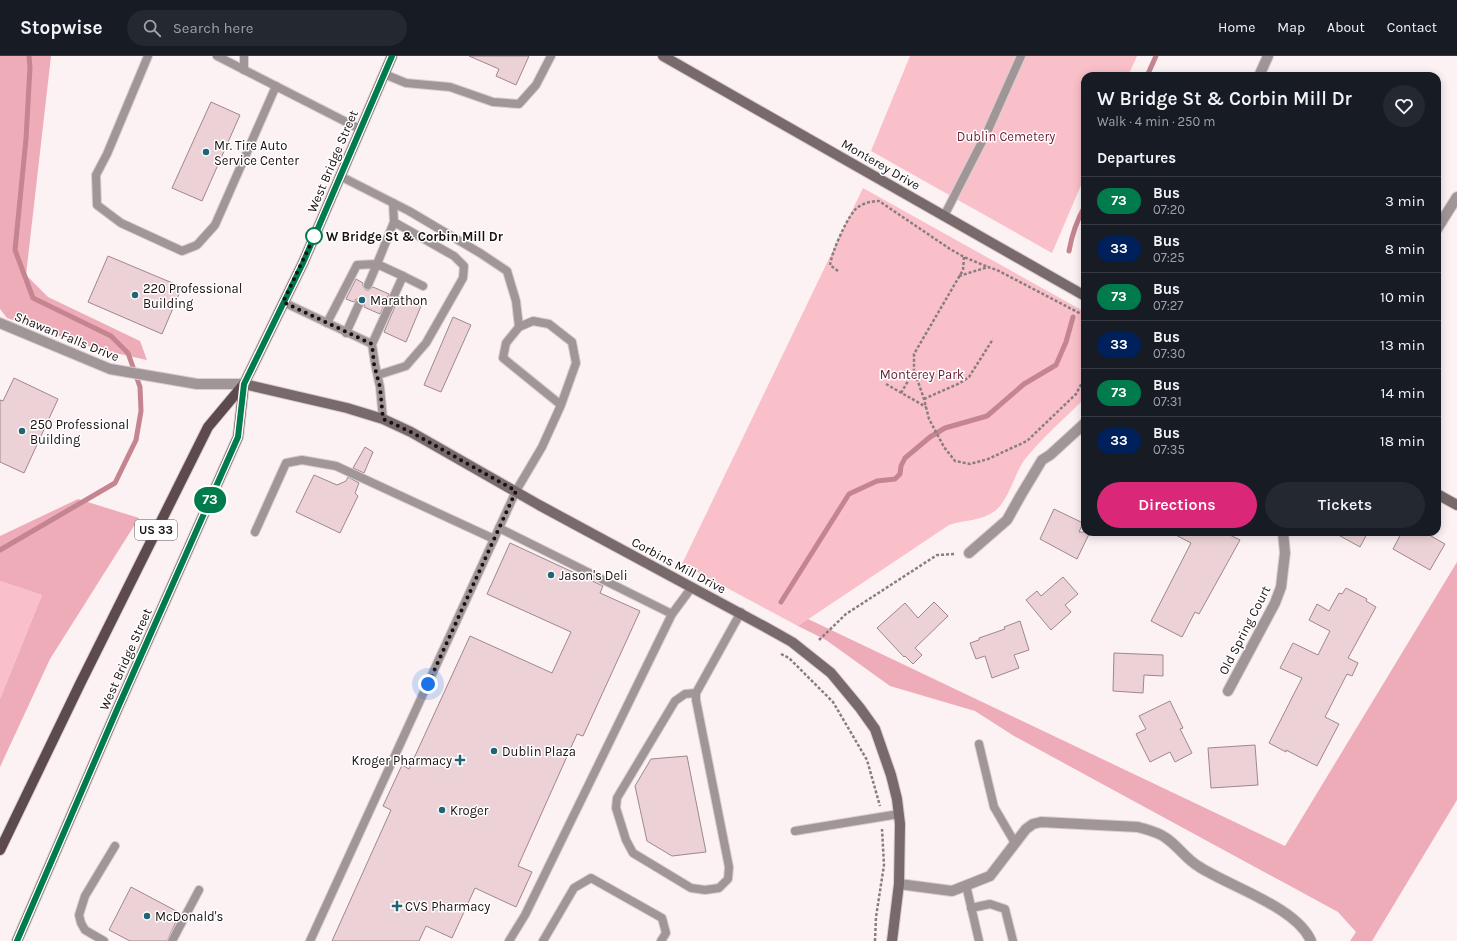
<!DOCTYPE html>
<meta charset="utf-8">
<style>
:root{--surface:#171b24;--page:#242831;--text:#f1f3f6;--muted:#9ea1a6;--line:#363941;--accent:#db2777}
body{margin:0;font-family:Karla,sans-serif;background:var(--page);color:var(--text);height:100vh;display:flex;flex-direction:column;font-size:15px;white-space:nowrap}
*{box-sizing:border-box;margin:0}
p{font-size:13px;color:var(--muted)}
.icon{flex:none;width:22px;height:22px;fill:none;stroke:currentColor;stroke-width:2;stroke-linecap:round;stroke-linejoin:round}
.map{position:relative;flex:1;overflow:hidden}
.side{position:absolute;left:1081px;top:16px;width:360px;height:464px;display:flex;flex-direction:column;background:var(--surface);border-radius:12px;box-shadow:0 2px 10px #0003}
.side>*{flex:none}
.badge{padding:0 8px;border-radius:13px;font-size:14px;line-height:26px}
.you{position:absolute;width:20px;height:20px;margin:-10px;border:3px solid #fff;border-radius:50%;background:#1a73e8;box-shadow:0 0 0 6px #1a73e833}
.map>.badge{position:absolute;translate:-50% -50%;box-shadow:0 0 0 2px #fff}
h2{padding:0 16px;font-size:15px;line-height:36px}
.round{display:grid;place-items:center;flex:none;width:42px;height:42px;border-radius:21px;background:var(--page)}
.summary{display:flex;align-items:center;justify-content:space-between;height:68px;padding:0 16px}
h1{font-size:19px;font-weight:600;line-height:30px}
.action{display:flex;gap:8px;margin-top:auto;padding:8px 16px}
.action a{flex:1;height:46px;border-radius:24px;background:var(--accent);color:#fff;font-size:16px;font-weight:600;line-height:46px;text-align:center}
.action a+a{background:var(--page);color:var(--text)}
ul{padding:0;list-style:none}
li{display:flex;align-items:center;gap:12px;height:48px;padding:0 16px;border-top:1px solid var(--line)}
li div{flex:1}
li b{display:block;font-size:15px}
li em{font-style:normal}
li .badge{min-width:44px;font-weight:700;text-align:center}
header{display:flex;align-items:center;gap:24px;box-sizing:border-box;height:56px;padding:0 20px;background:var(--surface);border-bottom:1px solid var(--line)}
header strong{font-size:19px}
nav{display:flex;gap:22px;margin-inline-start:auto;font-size:14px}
.search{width:280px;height:36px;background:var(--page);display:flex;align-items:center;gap:10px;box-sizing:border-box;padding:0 14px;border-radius:22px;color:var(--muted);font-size:15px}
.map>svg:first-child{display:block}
.green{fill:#fac0ca}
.forest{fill:#eeacb8}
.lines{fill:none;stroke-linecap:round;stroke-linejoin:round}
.stream{stroke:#c48590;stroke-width:5}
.building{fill:#ecd2d6;stroke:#9f878b}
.lane-casing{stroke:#d8cdcf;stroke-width:10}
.street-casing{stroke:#d8cdcf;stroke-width:12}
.secondary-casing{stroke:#d8cdcf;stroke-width:12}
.primary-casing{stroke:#d8cdcf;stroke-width:12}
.path{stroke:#887e80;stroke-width:2.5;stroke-dasharray:3 2;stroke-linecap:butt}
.lane{stroke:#a19697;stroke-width:8}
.street{stroke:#a19697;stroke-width:10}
.secondary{stroke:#78696b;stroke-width:10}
.primary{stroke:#5c4a4d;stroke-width:10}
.line-casing{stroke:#fff;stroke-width:9}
.line{stroke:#007b4b;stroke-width:6}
.walk{stroke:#1a1113;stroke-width:4;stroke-dasharray:0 7.2}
.poi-dot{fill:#206576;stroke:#fff;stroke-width:1.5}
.stop-dot{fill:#fff;stroke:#007b4b;stroke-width:2}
.labels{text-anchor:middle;stroke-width:3;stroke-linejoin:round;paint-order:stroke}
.shield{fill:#fff;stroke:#5f585a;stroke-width:1}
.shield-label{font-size:12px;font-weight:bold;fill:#1a1113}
.park-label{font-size:13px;fill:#681d33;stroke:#fff}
.poi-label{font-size:13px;fill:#1a1113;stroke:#fff;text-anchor:start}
.street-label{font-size:13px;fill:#1a1113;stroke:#fff}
.stop-label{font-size:13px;font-weight:bold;fill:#1a1113;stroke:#fff;text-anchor:start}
</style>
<header>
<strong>Stopwise</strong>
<div class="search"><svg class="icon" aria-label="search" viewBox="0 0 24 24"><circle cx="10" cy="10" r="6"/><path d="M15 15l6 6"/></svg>Search here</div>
<nav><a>Home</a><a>Map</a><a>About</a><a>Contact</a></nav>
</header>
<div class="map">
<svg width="1457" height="885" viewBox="0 0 1457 885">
<rect width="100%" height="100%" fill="#fcf1f3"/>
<g class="green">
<polygon points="910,0 1137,0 1128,20 1085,20 1085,120 1052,197 871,95"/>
<path d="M863,132l222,124v86c-20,20 -42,39 -60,61 -11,15 -16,41 -30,52 -14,10 -31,9 -46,14l-151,101 -116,-62z"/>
<polygon points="0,525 42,539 0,643"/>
</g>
<g class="forest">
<polygon points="0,0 51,0 26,219 48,241 140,285 147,304 97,293 7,262 0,253"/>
<polygon points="78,443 139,462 50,603 0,711 0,643 42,539 0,525 0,480"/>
<polygon points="1457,506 1457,744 1372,885 1350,885 1356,876 1338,856 1014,680 975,655 890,630 826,584 798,570 808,563 1285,790"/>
</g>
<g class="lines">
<g class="stream">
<polyline points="1147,20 1156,0"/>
<path d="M1069,195c3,-17 8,-31 16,-45"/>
<polyline points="0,494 115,427 136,384 141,355 140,331 128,297 111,280 33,242 15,194 26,83 30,11 29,0"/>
<polyline points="781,546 849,438 877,425 895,423 900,418 901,410 905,402 930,381 945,372 987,360 1024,328 1056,309 1066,286 1073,261"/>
</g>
</g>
<g class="building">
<polygon points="469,0 529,0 516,29 496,20 499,13"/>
<polygon points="211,46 240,59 202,145 172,132"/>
<polygon points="108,200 182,231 162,278 88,246"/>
<polygon points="356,223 363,227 363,230 366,234 369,234 373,231 389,238 380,258 364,251 364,247 361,243 356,243 354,246 346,243"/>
<polygon points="399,241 421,250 406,286 384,276"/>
<polygon points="453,261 471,269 441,336 424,329"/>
<polygon points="14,322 58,343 24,417 0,406 0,344 3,345"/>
<polygon points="365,391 373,396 364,417 353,412"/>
<polygon points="314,419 337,429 346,425 348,421 359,427 355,437 358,440 340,477 296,456"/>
<polygon points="1054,453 1083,467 1079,476 1090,476 1077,503 1040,483"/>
<polygon points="1170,476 1224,476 1240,484 1199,558 1195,556 1182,581 1151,565 1191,487"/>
<polygon points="1333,476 1368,476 1360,491"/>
<polygon points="1402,476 1424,476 1445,488 1430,514 1393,493"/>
<polygon points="510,487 603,530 600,537 640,555 583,680 577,678 518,810 532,816 516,851 475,832 452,882 426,870 419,885 332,885 391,754 383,750 402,709 409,713 470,580 552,617 571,576 487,538"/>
<polygon points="1063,521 1078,538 1065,549 1071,556 1051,574 1026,544 1037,535 1041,540"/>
<polygon points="1346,532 1367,543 1366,545 1376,551 1348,602 1358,607 1352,620 1347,618 1325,661 1339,668 1317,710 1286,694 1286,696 1269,687 1302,622 1280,612 1293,587 1318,599 1330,575 1309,564 1317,548 1329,555 1339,537 1342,538"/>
<polygon points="934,546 948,560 915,592 922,599 913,608 905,600 904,601 877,572 905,547 918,562"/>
<polygon points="1020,565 1029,594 1014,599 1019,612 992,622 985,600 976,603 970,587 979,584 979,582 1005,573 1004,571"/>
<polygon points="1114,597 1163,599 1163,620 1144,619 1143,637 1113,635"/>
<polygon points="1170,645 1183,672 1180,673 1192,697 1175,706 1170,696 1150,706 1136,678 1146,673 1139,660"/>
<polygon points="1255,689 1258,729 1211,732 1208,692"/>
<polygon points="687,700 706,796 672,800 647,785 635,730 651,703"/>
<polygon points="131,831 180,857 167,885 130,885 109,874"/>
</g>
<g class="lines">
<g class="lane-casing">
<g id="lane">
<polyline points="148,0 107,98 96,119 97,149 121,167 182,195 197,189 215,169 276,30"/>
<polyline points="217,0 360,73"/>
<polyline points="244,14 244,0"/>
<polyline points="384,18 406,27 450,31 493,46 519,48 536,29 551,0"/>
<polyline points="340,120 409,155 480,197 507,215 516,245 519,271"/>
<polyline points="944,160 988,74 1021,0"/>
<polyline points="403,220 423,230"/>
<polyline points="283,246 372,288"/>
<polyline points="327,267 357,209 377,208 368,229"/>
<polyline points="346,277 359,248"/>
<polyline points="378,319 406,310 426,287 463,222 464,210 454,200 394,166"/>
<polyline points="383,363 380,331 375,308 372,288 403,220 377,208 394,166 393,147"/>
<polyline points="499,472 672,558"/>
<polyline points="255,476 286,407 302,404 336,410 494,483"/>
<polyline points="696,637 685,638 675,645 617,742 616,752 626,784 633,797 691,832 705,834 719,832 728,823 729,811 696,644 696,637 741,556"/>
<polyline points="979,688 994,751 1015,787"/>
<polyline points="795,775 899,758"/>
<polyline points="966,829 979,885"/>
<polyline points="971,852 990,848 1005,853 1013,885"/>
<polyline points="104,885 85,874 81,867 79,859 85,840 115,790"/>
<polyline points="172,885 199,834"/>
<polyline points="310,885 516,435 542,391 561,349 576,307 572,286 549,268 533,265 519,271 506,287 503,302 561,349"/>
<polyline points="509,885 525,859 672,558 692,531"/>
<polyline points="543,885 574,832 591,822 662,862 666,877 661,885"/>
</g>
</g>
<g class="street-casing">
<g id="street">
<polyline points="1259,20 1268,0"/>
<polyline points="1437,173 1457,141"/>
<polyline points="0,267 110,313 197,328 244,328"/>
<polyline points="969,497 1007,464 1021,439 1042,404 1050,399 1085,367"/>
<polyline points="1228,635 1275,547 1281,531 1285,497 1283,476"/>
<path d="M899,828l53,7 38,-15 36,-47 7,-5 8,-2 97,5c10,3 20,5 28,11 12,8 20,21 32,28 30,20 99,41 113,75"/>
</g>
</g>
<g class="secondary-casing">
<g id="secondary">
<polyline points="663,0 1085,240"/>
<polyline points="244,328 347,352 383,363 411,376 539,449 767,572 792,586 831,617 860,652 875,673 891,719 897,743 900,768 899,828 892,885"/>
<polyline points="1437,438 1457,449"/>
</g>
</g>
<g class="primary-casing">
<g id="primary">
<polyline points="0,794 80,628 208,371 244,328 303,207 392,0"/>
<polyline points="17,885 116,656 238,381 244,328"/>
</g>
</g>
<g class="path">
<polyline points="964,201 963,214 914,298 914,314 924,343 929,363 944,391 955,405 970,408 988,403 1027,385 1076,338 1085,321"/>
<path d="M838,215l-8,-6c2,-13 15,-43 24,-54 5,-7 17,-10 25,-10l71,48 14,8 24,10"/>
<polyline points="959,220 988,211 997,214 1085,260"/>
<polyline points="886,328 926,351"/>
<polyline points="901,337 914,315"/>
<polyline points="924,343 960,327 969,321 993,283"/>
<polyline points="819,584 846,558 937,499 956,498"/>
<polyline points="781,598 789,602 833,646 867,704 880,750"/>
<polyline points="875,885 876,861 884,809 882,773"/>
</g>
<use href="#lane" class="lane"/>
<use href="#street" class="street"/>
<use href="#secondary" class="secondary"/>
<use href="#primary" class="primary"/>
</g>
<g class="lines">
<g class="line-casing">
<polyline id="line" points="17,885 116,656 238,381 244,328 303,207 392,0"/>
</g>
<use href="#line" class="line"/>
<polyline class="walk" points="314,180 315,179 283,246 372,288 374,308 380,331 383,363 411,376 516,435 428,628"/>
</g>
<g class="poi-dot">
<circle cx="206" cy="96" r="4"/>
<circle cx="135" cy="239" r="4"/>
<circle cx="362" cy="244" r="4"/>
<circle cx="22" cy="375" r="4"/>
<circle cx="551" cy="519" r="4"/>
<circle cx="494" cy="695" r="4"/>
<path d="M458 698h4v4h4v4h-4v4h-4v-4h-4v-4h4z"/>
<circle cx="442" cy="754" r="4"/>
<path d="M395 844h4v4h4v4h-4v4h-4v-4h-4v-4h4z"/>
<circle cx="147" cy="860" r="4"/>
</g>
<circle class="stop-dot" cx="314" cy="180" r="8"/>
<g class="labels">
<rect class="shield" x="135" y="464" width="42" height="20" rx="3"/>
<g class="shield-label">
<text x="156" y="478">US 33</text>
</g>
<g class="park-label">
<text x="1006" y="85">Dublin Cemetery</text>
<text x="922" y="323">Monterey Park</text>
</g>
<g class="poi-label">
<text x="214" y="94">Mr. Tire Auto<tspan x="214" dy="15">Service Center</tspan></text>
<text x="143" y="237">220 Professional<tspan x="143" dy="15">Building</tspan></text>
<text x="370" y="249">Marathon</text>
<text x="30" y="373">250 Professional<tspan x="30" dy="15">Building</tspan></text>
<text x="559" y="524">Jason's Deli</text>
<text x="502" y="700">Dublin Plaza</text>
<text x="452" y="709" text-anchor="end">Kroger Pharmacy</text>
<text x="450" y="759">Kroger</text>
<text x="405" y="855">CVS Pharmacy</text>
<text x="155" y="865">McDonald's</text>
</g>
<g class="street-label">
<text transform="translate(332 105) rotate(-67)" y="5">West Bridge Street</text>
<text transform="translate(881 108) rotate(30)" y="5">Monterey Drive</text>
<text transform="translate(67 280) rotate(22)" y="5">Shawan Falls Drive</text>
<text transform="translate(679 509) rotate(28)" y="5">Corbins Mill Drive</text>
<text transform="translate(1244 574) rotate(-63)" y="5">Old Spring Court</text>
<text transform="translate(125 603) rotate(-66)" y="5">West Bridge Street</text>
</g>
<g class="stop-label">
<text x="326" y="185">W Bridge St &amp; Corbin Mill Dr</text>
</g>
</g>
</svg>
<div class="you" style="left:428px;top:628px"></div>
<b class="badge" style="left:210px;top:444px;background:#007b4b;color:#fff">73</b>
<section class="side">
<div class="summary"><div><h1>W Bridge St &amp; Corbin Mill Dr</h1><p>Walk · 4 min · 250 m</p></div><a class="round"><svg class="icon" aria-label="heart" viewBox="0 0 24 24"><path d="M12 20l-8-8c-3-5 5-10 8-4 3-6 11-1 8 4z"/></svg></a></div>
<h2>Departures</h2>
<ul>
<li><span class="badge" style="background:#007b4b;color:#fff">73</span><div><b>Bus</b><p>07:20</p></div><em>3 min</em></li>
<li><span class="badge" style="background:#00205b;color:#fff">33</span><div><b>Bus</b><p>07:25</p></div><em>8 min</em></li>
<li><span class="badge" style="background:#007b4b;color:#fff">73</span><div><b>Bus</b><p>07:27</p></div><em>10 min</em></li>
<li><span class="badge" style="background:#00205b;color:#fff">33</span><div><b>Bus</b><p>07:30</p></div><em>13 min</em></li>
<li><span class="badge" style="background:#007b4b;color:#fff">73</span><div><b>Bus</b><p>07:31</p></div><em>14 min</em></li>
<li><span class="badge" style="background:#00205b;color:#fff">33</span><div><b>Bus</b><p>07:35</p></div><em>18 min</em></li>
</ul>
<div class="action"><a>Directions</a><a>Tickets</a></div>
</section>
</div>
